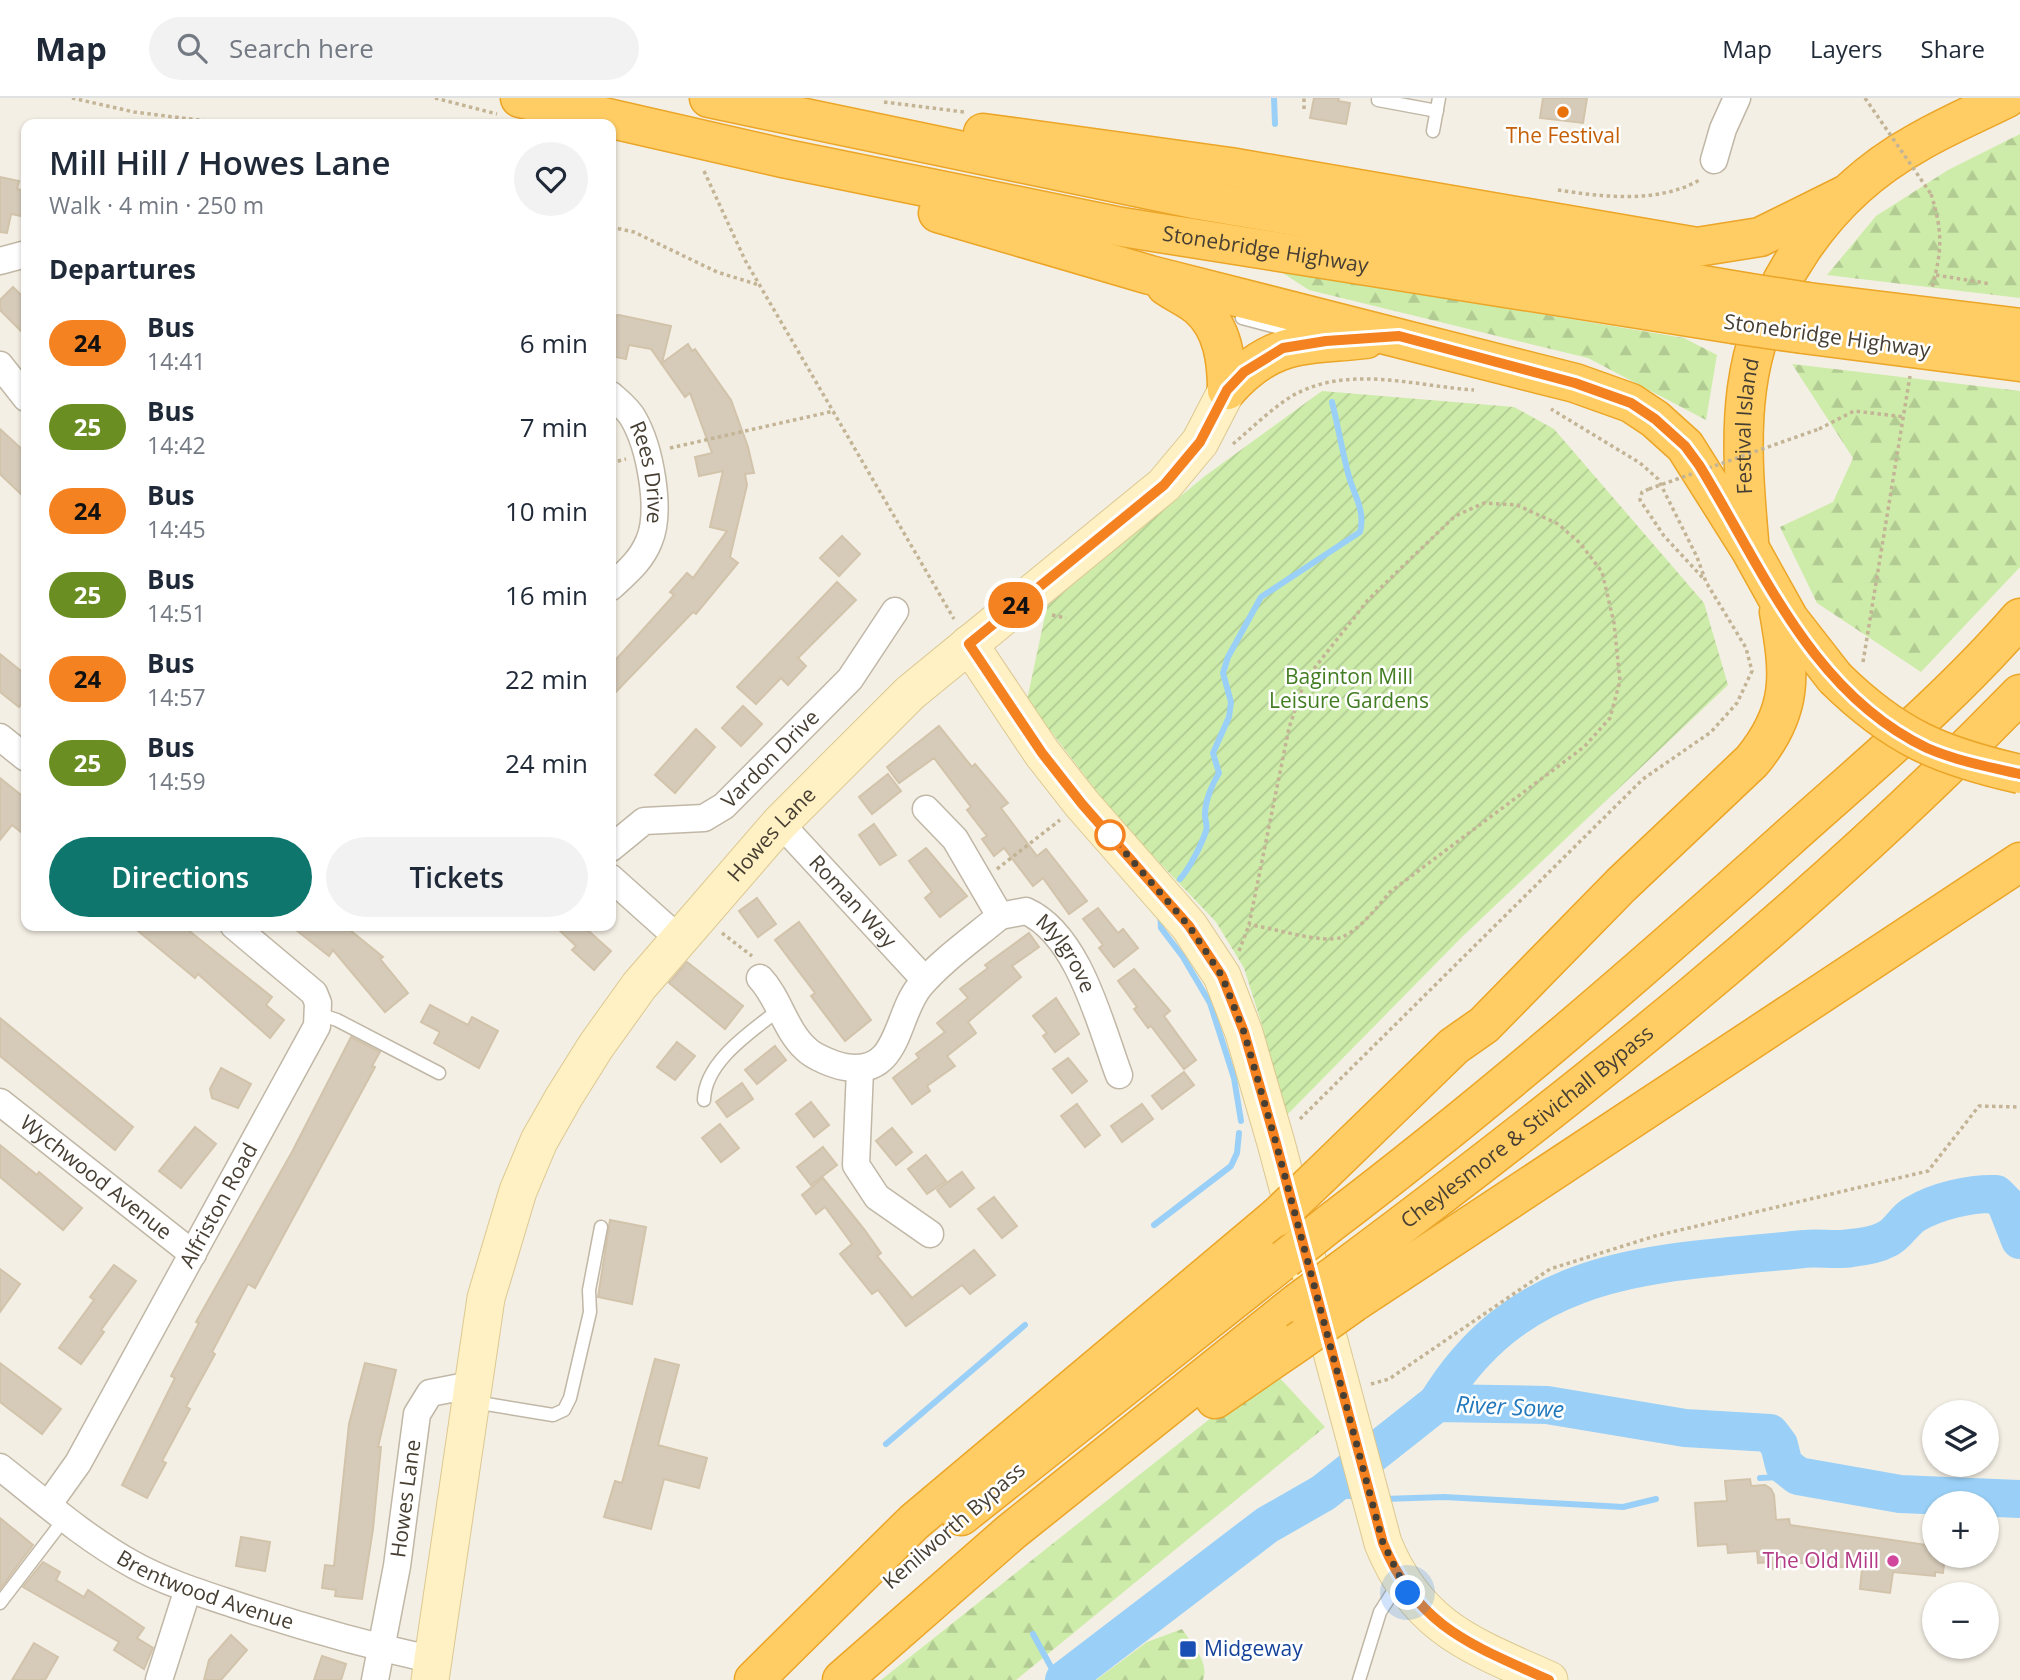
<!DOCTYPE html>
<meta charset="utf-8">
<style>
:root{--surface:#fff;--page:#f2f2f3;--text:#1f2937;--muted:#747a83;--line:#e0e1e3;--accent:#0f766e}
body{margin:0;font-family:"Open Sans",sans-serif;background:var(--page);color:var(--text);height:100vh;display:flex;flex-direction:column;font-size:26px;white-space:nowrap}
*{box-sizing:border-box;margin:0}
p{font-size:23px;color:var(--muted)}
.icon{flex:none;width:38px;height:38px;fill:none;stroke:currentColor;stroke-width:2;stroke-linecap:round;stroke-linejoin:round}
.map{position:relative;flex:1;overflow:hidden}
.details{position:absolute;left:21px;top:21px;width:595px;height:812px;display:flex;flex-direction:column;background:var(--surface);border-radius:14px;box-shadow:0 2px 5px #0004}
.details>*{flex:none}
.badge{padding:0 14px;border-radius:23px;font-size:24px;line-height:46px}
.fabs{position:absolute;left:1922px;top:1302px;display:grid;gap:14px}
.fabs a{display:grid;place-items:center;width:77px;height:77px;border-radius:50%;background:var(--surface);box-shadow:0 2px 5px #0004;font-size:35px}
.you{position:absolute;width:35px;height:35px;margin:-18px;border:5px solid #fff;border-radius:50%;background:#1a73e8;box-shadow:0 0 0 10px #1a73e833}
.map>.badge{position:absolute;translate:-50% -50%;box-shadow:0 0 0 4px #fff}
h2{padding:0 28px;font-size:26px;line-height:63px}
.round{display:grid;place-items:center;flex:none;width:74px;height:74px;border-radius:37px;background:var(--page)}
.head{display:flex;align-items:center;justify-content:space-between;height:119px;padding:0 28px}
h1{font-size:33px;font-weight:600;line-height:52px}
.button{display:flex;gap:14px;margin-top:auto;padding:14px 28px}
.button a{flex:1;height:80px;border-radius:42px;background:var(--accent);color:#fff;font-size:28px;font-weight:600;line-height:80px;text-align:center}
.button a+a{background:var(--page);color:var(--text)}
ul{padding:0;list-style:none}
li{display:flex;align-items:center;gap:21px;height:84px;padding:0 28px}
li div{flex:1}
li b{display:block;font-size:26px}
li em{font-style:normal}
li .badge{min-width:77px;font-weight:700;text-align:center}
header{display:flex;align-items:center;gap:42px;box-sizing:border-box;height:98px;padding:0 35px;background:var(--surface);border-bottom:2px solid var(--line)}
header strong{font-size:33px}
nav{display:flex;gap:38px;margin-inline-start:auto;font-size:24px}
.search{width:490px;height:63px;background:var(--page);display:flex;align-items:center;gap:18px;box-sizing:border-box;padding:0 24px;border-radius:38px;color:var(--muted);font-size:26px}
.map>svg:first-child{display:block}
.forest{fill:url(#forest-firs)}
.garden{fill:url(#garden-furrows)}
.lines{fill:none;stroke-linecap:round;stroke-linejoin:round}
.stream{stroke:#9ad0f7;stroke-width:6}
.river{stroke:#9ad0f7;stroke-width:38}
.building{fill:#d6cbb9;stroke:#d2c3ab;stroke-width:2}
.lane-casing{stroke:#c0b7a6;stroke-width:15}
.street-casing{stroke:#c0b7a6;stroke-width:29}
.secondary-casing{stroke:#dcc891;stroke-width:39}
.highway-casing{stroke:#eba527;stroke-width:41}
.path{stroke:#c3b496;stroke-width:3.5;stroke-dasharray:3.5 3.5;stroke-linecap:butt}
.lane{stroke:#fff;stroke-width:12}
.street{stroke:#fff;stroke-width:26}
.secondary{stroke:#fff1c3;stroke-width:37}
.highway{stroke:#ffcd64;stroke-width:38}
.highway-bridge-casing{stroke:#eba527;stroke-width:41;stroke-linecap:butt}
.path-bridge{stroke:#c3b496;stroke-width:3.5;stroke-dasharray:3.5 3.5;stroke-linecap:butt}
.highway-bridge{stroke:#ffcd64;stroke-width:38}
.line-casing{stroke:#fff;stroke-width:16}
.line{stroke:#f58220;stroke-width:10}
.walk{stroke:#473f33;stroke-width:7;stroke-dasharray:0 12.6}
.food-dot{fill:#e8710a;stroke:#fff;stroke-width:2.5}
.stop-dot{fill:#fff;stroke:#f58220;stroke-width:3.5}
.hotel-dot{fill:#d1479c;stroke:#fff;stroke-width:2.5}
.transit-dot{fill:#1a4fb4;stroke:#fff;stroke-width:2.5}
.labels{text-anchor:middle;stroke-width:5;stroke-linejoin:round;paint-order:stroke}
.food-label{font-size:21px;fill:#c56008;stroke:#fff}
.street-label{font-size:21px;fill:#473f33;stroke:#fff}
.park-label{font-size:21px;fill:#437d22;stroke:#fff}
.hotel-label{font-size:21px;fill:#b23c85;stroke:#fff;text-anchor:end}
.transit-label{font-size:21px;fill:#164399;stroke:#fff;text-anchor:start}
.water-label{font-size:23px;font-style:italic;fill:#2379bc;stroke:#fff}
</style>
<header>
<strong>Map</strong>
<div class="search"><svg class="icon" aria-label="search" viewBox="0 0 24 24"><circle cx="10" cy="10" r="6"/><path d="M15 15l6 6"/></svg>Search here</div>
<nav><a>Map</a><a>Layers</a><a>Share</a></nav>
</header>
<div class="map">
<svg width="2020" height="1582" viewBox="0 0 2020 1582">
<defs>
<pattern id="forest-firs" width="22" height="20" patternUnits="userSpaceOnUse" patternTransform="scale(1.75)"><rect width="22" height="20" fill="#cdeca9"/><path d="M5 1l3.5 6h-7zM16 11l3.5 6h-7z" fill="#b1cb92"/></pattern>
<pattern id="garden-furrows" width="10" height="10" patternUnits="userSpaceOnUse" patternTransform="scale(1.75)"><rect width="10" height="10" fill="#cdeca9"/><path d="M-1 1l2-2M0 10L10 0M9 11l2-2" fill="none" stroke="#b1cb92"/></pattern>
</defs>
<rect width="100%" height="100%" fill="#f4efe4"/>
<g class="forest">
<polygon points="2020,36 2020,200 1827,177 1876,118 1948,72"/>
<polygon points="1278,172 1684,240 1717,257 1706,322 1588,260 1309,192"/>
<polygon points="1792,266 2020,293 2020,469 1921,574 1817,505 1780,429 1833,404 1853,360"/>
<polygon points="1279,1279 1325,1329 1016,1582 881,1582 1221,1312"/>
<path d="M1182,1531c9,14 28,33 21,51h-107l51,-38z"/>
</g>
<polygon class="garden" points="1322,293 1514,309 1554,331 1704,505 1728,587 1462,839 1282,1022 1262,927 1244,870 1216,824 1117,720 1027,602 1047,508 1205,378"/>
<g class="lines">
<g class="stream">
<polyline points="1274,0 1275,26"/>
<path d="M1180,781c9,-10 21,-33 26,-48 2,-5 -1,-10 -1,-16 0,-14 7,-31 14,-42l-6,-20 16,-36 2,-15 -8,-29 5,-16 33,-60 99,-65c6,-22 -7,-38 -12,-59 -6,-23 -10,-47 -16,-71"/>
<polyline points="1160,814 1161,830 1183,859 1210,905 1234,980 1241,1023"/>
<polyline points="1154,1127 1231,1068 1237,1055 1239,1035"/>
<polyline points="886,1346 1025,1227"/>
<polyline points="1760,1380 1798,1378"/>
<polyline points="1323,1395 1358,1399"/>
<polyline points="1383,1401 1444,1399 1623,1409 1656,1401"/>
<polyline points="1033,1536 1058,1582"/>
</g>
<g class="river">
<path d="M1437,1305c87,-142 219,-139 367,-154 15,-2 32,2 47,-1 11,-1 27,-4 36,-9 11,-5 17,-19 28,-25 22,-13 56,-21 81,-20l10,10 14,36"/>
<polyline points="1064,1582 1267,1427 1323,1395 1437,1305 1547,1307 1685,1330 1770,1335 1779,1347 1784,1367 1798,1378 1900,1396 2020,1401"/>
</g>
</g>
<g class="building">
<polygon points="1314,0 1339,0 1338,3 1350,5 1346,26 1310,20"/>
<polygon points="1543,0 1587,0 1583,25 1540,20"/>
<polygon points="0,79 19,83 17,91 26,93 26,119 11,116 7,135 0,134"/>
<polygon points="13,189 26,202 26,238 0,212 0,202"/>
<polygon points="619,217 671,228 662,265 688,246 692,253 695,251 731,302 748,349 754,375 745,376 747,387 730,459 738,465 696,516 693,514 611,599 611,567 674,497 670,494 687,475 693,480 727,433 710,429 723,373 699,378 695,359 712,355 690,295 685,299 651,251 629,247 626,261 611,258 611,218"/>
<polygon points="0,331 26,355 26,401 0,376"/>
<polygon points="842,438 860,456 839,478 820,460"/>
<polygon points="837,484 856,502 798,560 806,568 788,587 781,580 756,606 737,589"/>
<polygon points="0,556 26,577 26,599 19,609 0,594"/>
<polygon points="743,608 762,626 741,648 722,630"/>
<polygon points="939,628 972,669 975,666 1008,705 1001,710 1037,758 1046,751 1087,803 1069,816 1043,780 1033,788 1004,750 994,758 982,741 987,738 967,712 971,709 934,660 899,685 887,669"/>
<polygon points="696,631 715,649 675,695 655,677"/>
<polygon points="888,676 901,693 872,716 859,699"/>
<polygon points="0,680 26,701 26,738 12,727 0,742"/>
<polygon points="874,726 896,757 880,767 859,737"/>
<polygon points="926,750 967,798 940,819 925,800 932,794 909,763"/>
<polygon points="757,800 776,826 758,839 739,813"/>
<polygon points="1098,810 1118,835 1123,831 1138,850 1114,869 1099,850 1103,847 1083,821"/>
<polygon points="799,824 871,922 845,943 811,898 815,895 775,842"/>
<polygon points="132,828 183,828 272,899 266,907 284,922 270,940 198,876 195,880"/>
<polygon points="291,828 345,828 383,859 380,861 408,895 385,914 333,852 329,858"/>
<polygon points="555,828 583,828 611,853 594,872 572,852 576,848"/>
<polygon points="1029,835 1039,849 1012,868 1021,879 968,924 976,935 947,958 955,968 927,988 930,993 912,1006 893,980 919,960 916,956 945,934 937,925 968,900 960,891 988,870 985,867"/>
<polygon points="687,864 743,908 725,931 669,885"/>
<polygon points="1134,871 1170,913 1164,918 1196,962 1184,971 1151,928 1148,930 1134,911 1137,909 1118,883"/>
<polygon points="1056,900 1079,936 1055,954 1043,938 1047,935 1033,918"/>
<polygon points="430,907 468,927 472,919 498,933 479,970 434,945 440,934 421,924"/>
<polygon points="0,920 133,1029 115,1052 0,958"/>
<polygon points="351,939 380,954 372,968 375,969 255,1190 248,1186 212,1254 215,1256 186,1309 190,1311 162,1363 166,1365 147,1400 122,1387 175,1280 171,1278 199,1225 196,1224 292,1054"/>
<polygon points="677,944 695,958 675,982 657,969"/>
<polygon points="775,948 786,962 757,986 745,972"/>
<polygon points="1068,960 1087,983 1072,995 1053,971"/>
<polygon points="221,970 251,986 238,1010 212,1000 210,991"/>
<polygon points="1184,974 1194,987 1162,1011 1152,998"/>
<polygon points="742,985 753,1001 727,1019 716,1004"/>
<polygon points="811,1004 829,1027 814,1039 796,1016"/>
<polygon points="1077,1006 1100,1037 1085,1049 1061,1018"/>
<polygon points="1142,1006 1153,1021 1122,1044 1111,1028"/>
<polygon points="720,1026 739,1050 721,1064 702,1040"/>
<polygon points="195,1029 216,1046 181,1090 159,1073"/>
<polygon points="892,1030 912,1054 896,1067 876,1043"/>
<polygon points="0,1047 37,1077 39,1074 82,1110 63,1132 0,1079"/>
<polygon points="823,1049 837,1067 811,1087 797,1069"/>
<polygon points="926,1057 946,1083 927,1096 908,1071"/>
<polygon points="962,1074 974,1090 950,1109 937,1092"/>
<polygon points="823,1080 864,1131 881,1155 877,1158 912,1200 974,1152 995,1177 970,1196 962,1187 906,1228 878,1192 872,1196 840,1156 852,1146 825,1109 816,1116 802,1097"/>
<polygon points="994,1099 1017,1128 1002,1140 978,1111"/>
<polygon points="610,1122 646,1129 632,1206 598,1199"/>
<polygon points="114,1167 136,1183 101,1232 104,1234 81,1266 59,1250 94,1202 90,1199"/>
<polygon points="0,1171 20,1186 0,1214"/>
<polygon points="655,1261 679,1267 658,1347 707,1360 699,1390 664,1381 651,1431 604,1419 615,1383 622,1385"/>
<polygon points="0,1265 61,1311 42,1336 0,1304"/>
<polygon points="365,1265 396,1272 378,1349 381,1349 373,1431 362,1501 335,1498 336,1492 322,1490 325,1467 334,1468 349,1326"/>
<polygon points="1750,1381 1751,1388 1765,1387 1771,1391 1774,1397 1776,1422 1789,1421 1790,1427 1934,1448 1934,1458 1945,1458 1943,1475 1935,1474 1935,1478 1893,1474 1890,1495 1860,1491 1862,1471 1792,1464 1792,1469 1773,1471 1772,1464 1758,1465 1757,1453 1728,1455 1727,1446 1698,1448 1695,1405 1727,1403 1725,1383"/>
<polygon points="0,1420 33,1447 0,1491"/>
<polygon points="241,1439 270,1444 265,1473 236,1468"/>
<polygon points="43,1464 60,1474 56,1482 84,1499 88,1492 144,1530 137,1540 153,1550 144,1571 114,1552 119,1544 23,1489"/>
<polygon points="231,1537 247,1552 221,1582 204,1582 209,1562"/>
<polygon points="34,1545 58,1559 45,1582 12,1582"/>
<polygon points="322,1558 346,1566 341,1582 314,1582"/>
</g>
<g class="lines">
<g class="lane-casing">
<g id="lane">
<polyline points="1378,2 1437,13"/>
<polyline points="1433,33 1439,0"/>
<polyline points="1242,220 1299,235"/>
<polyline points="319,916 337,922 439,975"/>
<path d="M704,1002c1,-39 48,-69 76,-91"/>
<polyline points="474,1304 553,1317 564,1312 570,1300 590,1214 589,1192 601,1129"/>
<polyline points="0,1505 65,1420"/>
<polyline points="1359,1582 1380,1514 1398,1486"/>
</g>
</g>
<g class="street-casing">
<g id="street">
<polyline points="1714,62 1723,31 1737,0"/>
<polyline points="0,163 26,156"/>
<polyline points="0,267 26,300"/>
<path id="s1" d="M611,297c8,7 17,14 22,23 17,29 29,93 16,123 -8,20 -23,32 -38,46"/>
<polyline points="0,639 26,660"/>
<path id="s2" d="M926,711l29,30 45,77 26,-5c53,24 74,113 93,164"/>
<path id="s3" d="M780,725l145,157"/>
<path id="s4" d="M611,750l33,-27 60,-3 20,-12 126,-127 45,-68"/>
<polyline points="611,780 678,840"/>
<path d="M760,880c19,20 25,52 46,71 8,8 28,16 39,18 55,10 50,-51 75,-81 22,-26 54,-48 80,-70"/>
<polyline points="860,972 856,1067 877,1099 930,1136"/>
<path id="s5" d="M0,1004l193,152"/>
<path id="s6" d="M0,1369c43,34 85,71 134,98 31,17 66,28 99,39 66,22 133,41 201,56"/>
<path id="s7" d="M48,1407l30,-42 239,-437 1,-23 -4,-10 -80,-67"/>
<polyline points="159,1582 188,1491"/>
<path id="s8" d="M375,1582l22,-114 20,-152 13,-21 41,-8"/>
</g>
</g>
<g class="secondary-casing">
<g id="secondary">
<path d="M969,546l73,109 40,51 107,122 33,50 22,57 32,110 107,400c34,84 89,103 166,137"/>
<path id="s9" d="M430,1582l56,-382 32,-107 21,-50 25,-44 32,-51 43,-60 141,-163 130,-130 254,-208 36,-43 27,-52"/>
</g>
</g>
<g class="highway-casing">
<g id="highway">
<path id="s10" d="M520,0l267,61 335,68 611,97"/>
<polyline points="709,0 1193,101 1744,194"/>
<polyline points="983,35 1230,69 1697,149 1760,139 1845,97"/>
<polyline points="938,115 1150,177 1575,285 1631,305 1655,321 1685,348 1750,451 1789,521 1835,580"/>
<path d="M1166,188c10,7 24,13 33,21 24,21 28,54 28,83"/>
<polyline points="1808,204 2020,230"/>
<polyline points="1803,236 2020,264"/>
<path d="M1227,292c46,-51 76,-44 139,-51"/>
<path id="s11" d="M1749,442c-10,-112 -13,-194 52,-290 30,-45 69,-81 116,-107 29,-17 60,-30 90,-45"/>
<path d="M1320,1078l134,-130 30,-21 137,-140 131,-124c42,-51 38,-87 27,-149"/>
<path d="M1329,1126c159,-121 309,-251 457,-384 79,-71 164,-141 234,-222"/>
<path id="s12" d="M1342,1172c238,-178 471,-363 678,-576"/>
<polyline points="1353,1205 2020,764"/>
<polyline points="1215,1301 1298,1244"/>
<polyline points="961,1418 1285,1161"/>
<polyline points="754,1582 914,1424 1277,1119"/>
<polyline points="842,1582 1011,1434 1297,1205"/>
</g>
</g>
<g class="path">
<polyline points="72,0 134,14 231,26"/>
<polyline points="435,0 497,16"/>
<polyline points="884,4 964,14"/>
<polyline points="1304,11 1304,0"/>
<polyline points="704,73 745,162 954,521"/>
<path d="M1558,92c44,7 102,14 143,-11"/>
<path d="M1931,96c12,38 11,56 1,94"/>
<polyline points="611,129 634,134 717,174 759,187"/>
<polyline points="1936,177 1991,186"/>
<polyline points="1819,331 1854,313 1905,319"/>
<path d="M1233,346c19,-16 38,-35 59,-48 56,-32 122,-10 182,-6"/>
<polyline points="670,350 834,313"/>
<polyline points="611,365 626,361"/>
<polyline points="1649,391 1642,394 1640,402 1664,438 1703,480"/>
<polyline points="1052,517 1066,520"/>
<polyline points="1863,564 1910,278"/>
<polyline points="997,771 1060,722"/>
<polyline points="722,835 752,858"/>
<path d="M1239,853l10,-26 40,-197 16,-48 63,-80 87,-84 29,-13 33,2 41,19 22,19 22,29 12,51 6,58 -10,37 -26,29 -194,145c-13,15 -29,37 -48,45 -19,8 -70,-10 -93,-12"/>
<polyline points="1300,1021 1643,681 1711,634 1737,605 1752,573 1746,550 1706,484 1697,459 1658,381 1640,365 1551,311"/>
<polyline points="1371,1286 1389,1281 1550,1171 1655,1138 1928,1073 1979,1008 2020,1009"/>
</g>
<use href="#lane" class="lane"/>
<use href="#street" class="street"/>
<use href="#secondary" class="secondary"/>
<use href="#highway" class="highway"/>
<g class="highway-bridge-casing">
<g id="highway-bridge">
<polyline points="1744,194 1808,204"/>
<polyline points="1733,226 1803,236"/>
<path d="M1835,580c60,59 105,78 185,96"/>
<polyline points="1277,1119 1320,1078"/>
<polyline points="1285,1161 1329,1126"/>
<polyline points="1297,1205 1342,1172"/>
<polyline points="1298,1244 1353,1205"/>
</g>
</g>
<g class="path-bridge">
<polyline points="1865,0 1931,96"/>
<polyline points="1649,391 1819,331"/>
</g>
<use href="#highway-bridge" class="highway-bridge"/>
</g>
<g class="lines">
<g class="line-casing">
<path id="line" d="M1549,1582c-77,-35 -132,-53 -166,-137l-107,-400 -32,-111 -22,-56 -33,-50 -107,-122 -40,-51 -73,-109 195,-159 36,-43 27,-52 17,-18 39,-24 43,-7 73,-5 176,47 56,20 24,16 30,27 14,19c63,102 112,228 228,283 30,13 62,19 93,26"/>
</g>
<use href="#line" class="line"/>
<polyline class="walk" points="1110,737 1189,828 1222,878 1244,934 1276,1045 1383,1445 1408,1495"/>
</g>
<circle class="food-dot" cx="1563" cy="14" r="7"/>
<circle class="stop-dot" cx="1110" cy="737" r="14"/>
<circle class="hotel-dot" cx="1893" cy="1463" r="7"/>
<rect class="transit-dot" x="1179" y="1542" width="18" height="18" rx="3.5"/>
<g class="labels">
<g class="food-label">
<text x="1563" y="45">The Festival</text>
</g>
<g class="street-label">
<text dy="7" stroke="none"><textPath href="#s10" startOffset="761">Stonebridge Highway</textPath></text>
<text transform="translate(1827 238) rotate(8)" y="7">Stonebridge Highway</text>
<text dy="7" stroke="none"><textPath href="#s11" startOffset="114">Festival Island</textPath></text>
<text dy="7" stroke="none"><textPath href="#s1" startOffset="89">Rees Drive</textPath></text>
<text dy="7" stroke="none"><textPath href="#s4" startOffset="192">Vardon Drive</textPath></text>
<text dy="7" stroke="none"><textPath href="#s9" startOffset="938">Howes Lane</textPath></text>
<text dy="7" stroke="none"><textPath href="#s3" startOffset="107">Roman Way</textPath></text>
<text dy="7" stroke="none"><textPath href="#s2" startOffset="217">Mylgrove</textPath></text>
<text dy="7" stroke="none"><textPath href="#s12" startOffset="234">Cheylesmore &amp; Stivichall Bypass</textPath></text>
<text dy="7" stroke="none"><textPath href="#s5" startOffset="122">Wychwood Avenue</textPath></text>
<text dy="7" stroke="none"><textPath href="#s7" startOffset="345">Alfriston Road</textPath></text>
<text dy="7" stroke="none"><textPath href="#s8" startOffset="184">Howes Lane</textPath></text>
<text transform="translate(954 1428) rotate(-41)" y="7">Kenilworth Bypass</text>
<text dy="7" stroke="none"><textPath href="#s6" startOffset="242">Brentwood Avenue</textPath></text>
</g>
<g class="park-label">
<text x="1349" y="586">Baginton Mill<tspan x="1349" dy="24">Leisure Gardens</tspan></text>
</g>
<g class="hotel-label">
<text x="1879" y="1470">The Old Mill</text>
</g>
<g class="transit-label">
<text x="1204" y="1558">Midgeway</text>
</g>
<g class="water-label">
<text transform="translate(1510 1309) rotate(3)" y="8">River Sowe</text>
</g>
</g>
</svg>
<div class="fabs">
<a><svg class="icon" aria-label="layers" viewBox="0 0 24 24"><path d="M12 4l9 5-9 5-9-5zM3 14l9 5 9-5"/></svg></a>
<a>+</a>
<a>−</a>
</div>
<div class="you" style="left:1408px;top:1495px"></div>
<b class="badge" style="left:1016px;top:507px;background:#f58220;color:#111">24</b>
<section class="details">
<div class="head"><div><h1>Mill Hill / Howes Lane</h1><p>Walk · 4 min · 250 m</p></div><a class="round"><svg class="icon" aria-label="heart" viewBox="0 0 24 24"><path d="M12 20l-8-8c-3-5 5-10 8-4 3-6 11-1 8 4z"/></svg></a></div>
<h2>Departures</h2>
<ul>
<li><span class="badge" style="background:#f58220;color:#111">24</span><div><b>Bus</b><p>14:41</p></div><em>6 min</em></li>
<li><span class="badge" style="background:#6b8e23;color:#fff">25</span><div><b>Bus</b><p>14:42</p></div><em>7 min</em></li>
<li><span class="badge" style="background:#f58220;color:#111">24</span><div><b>Bus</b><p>14:45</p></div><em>10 min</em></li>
<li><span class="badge" style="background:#6b8e23;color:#fff">25</span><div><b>Bus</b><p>14:51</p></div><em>16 min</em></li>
<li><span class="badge" style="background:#f58220;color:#111">24</span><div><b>Bus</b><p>14:57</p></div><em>22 min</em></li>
<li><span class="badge" style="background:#6b8e23;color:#fff">25</span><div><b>Bus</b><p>14:59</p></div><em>24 min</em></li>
</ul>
<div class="button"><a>Directions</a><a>Tickets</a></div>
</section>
</div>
